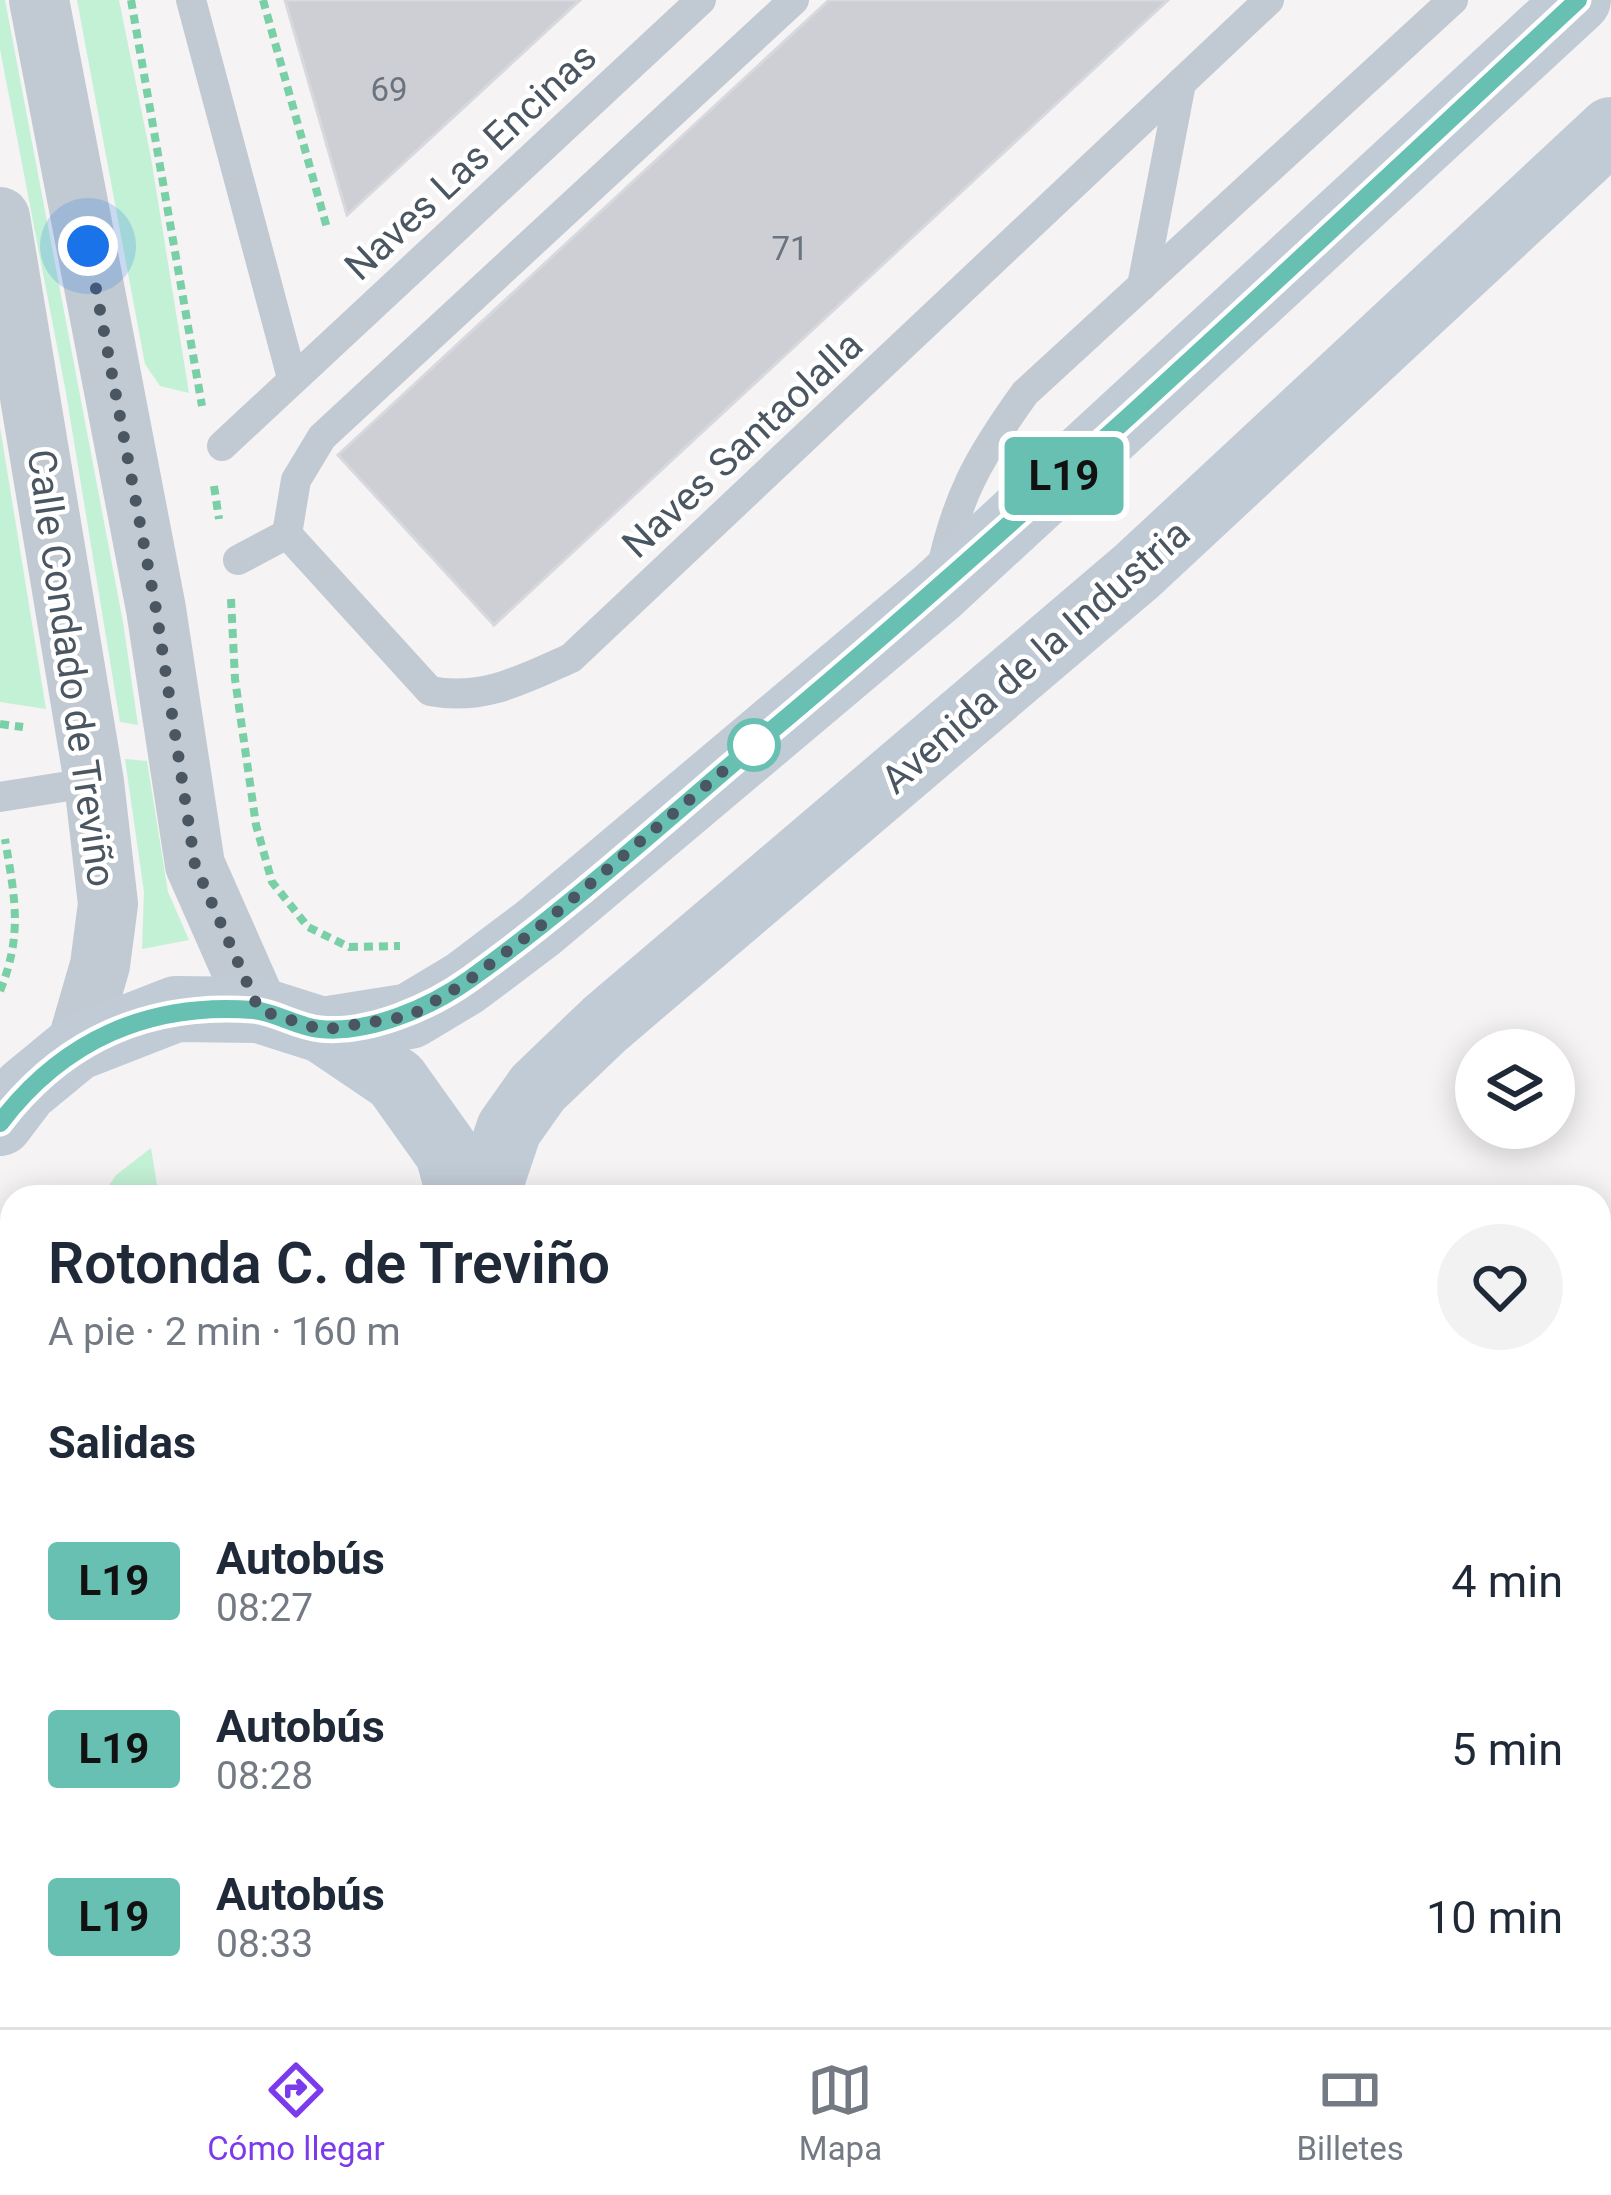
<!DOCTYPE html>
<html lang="es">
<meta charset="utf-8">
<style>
:root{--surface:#fff;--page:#f2f2f3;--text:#1f2937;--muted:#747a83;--line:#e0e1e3;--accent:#7c3aed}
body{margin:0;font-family:Roboto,sans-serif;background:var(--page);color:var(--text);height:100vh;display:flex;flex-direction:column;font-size:45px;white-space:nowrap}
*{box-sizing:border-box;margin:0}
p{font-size:39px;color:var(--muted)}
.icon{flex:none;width:66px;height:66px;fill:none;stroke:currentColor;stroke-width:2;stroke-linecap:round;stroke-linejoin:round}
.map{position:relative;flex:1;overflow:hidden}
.drawer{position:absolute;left:0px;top:1185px;width:1611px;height:843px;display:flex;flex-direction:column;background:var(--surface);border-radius:36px 36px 0 0;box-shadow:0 6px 30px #0003}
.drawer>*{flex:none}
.badge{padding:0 24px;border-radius:9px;font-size:42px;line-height:78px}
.tools{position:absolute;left:1455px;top:1029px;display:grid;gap:24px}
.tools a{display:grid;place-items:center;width:120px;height:120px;border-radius:50%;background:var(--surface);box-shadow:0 6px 30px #0003;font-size:60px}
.you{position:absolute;width:60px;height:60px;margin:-30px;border:9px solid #fff;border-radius:50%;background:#1a73e8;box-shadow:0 0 0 18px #1a73e833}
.map>.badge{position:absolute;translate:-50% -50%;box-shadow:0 0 0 6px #fff}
h2{padding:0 48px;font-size:45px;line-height:108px}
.round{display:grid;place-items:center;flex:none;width:126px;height:126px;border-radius:63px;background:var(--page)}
.headline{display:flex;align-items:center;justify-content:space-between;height:204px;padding:0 48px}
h1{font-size:57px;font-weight:600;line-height:90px}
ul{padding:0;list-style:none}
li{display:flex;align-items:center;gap:36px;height:168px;padding:0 48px}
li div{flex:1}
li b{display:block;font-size:45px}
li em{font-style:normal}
li .badge{min-width:132px;font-weight:700;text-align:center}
.tabs{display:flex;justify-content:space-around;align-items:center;height:168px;border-top:3px solid var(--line);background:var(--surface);font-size:33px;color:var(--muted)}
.tabs a{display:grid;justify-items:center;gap:6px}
.tabs .current{color:var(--accent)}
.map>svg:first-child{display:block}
.green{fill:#c3f1d5}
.building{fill:#cdcfd5;stroke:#d7d9de;stroke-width:3}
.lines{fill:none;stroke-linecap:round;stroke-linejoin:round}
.path{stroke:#7ad0a6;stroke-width:8;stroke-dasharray:9 6;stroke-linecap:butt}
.lane{stroke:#c1cad2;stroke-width:30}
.street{stroke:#c1cad2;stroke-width:60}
.secondary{stroke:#c1cbd6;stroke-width:66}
.line-casing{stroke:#fff;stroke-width:27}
.line{stroke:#68c0b2;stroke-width:18}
.walk{stroke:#4a5661;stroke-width:12;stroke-dasharray:0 21.6}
.stop-dot{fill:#fff;stroke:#68c0b2;stroke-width:6}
.labels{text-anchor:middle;stroke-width:9;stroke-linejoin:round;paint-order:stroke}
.number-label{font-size:33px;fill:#6b747e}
.street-label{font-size:39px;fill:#4a5661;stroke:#fff}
</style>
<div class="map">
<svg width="1611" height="2027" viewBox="0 0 1611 2027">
<rect width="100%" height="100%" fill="#f5f3f3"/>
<g class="green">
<polygon points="0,0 5,0 123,622 138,725 120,722 66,393 0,49"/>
<polygon points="77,0 119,0 151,158 189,393 160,386 145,364"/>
<polygon points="0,427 46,709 0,702"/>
<polygon points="125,759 147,761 168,892 189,940 142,949 144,892"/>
<polygon points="151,1148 159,1197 101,1197 116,1175"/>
</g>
<g class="building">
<polygon points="285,0 580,0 347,215"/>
<polygon points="829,0 1168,0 494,625 338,455"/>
<polygon points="1,1985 12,2000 12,2016 23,2016 31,2027 0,2027"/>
</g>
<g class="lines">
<g class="path">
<polyline points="131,0 202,406"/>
<polyline points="263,0 327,228"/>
<polyline points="214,486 219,519"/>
<polyline points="231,599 235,679 256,825 272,882 308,927 349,947 400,946"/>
<polyline points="0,724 23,727"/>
<path d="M0,991c23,-57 15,-92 5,-152"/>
<polyline points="525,2016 533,2027"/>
<polyline points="926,2016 933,2027"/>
</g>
<g class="lane">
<polyline points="191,0 292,378"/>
<polyline points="1142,286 1181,83"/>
<polyline points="222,446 701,0"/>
<polyline points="287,534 296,480 322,437 794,0"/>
<path d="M238,560l49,-26 143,157c53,10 92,-11 141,-33l698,-658"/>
<path d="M940,576c16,-78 38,-118 85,-183l428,-393"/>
<polyline points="0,797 94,782"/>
<polyline points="0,1809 12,1794"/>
<polyline points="430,2016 436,2027"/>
</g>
<g class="street">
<polyline points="39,0 156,609 195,865 259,1010"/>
<polyline points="0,217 94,782 108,904 100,965 76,1048"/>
<polyline points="661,2016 669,2027"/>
<polyline points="793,2016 801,2027"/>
</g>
<g class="secondary">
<polyline points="322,1030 410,1016 465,983 538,928 937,592 1578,0"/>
<polyline points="0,1123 25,1090 76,1048 176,1009 259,1010 322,1030 396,1080 448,1153 460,1197"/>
<polyline points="486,1197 509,1129 538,1088 605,1024 1137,571 1611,130"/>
<polyline points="0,1409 12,1425"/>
<polyline points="0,1513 12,1510"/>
</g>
</g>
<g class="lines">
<g class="line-casing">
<path id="line" d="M0,1123c63,-83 149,-121 253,-113 23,2 44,17 67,19 49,5 111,-22 150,-50 103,-74 198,-161 295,-243 280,-235 545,-487 813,-736"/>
</g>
<use href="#line" class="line"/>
<polyline class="walk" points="88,246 156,609 195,865 259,1010 322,1030 410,1016 465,983 538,928 754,745"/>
</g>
<circle class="stop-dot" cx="754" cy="745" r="24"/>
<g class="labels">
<g class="number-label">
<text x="389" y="101">69</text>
<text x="790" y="260">71</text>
</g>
<g class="street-label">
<text transform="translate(470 161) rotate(-43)" y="14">Naves Las Encinas</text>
<text transform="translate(742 444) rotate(-43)" y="14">Naves Santaolalla</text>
<text transform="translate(1035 656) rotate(-41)" y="14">Avenida de la Industria</text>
<text transform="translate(72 668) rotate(82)" y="14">Calle Condado de Treviño</text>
</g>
</g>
</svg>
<div class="tools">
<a><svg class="icon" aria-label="layers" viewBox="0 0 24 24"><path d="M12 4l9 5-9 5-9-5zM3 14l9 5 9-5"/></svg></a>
</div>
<div class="you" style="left:88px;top:246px"></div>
<b class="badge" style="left:1064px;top:476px;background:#68c0b2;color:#111">L19</b>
<section class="drawer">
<div class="headline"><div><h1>Rotonda C. de Treviño</h1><p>A pie · 2 min · 160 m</p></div><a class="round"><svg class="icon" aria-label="heart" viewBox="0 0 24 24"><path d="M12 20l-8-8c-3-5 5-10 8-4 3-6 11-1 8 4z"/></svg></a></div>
<h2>Salidas</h2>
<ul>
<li><span class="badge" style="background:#68c0b2;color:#111">L19</span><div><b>Autobús</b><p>08:27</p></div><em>4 min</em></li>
<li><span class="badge" style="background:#68c0b2;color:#111">L19</span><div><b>Autobús</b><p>08:28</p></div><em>5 min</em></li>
<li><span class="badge" style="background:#68c0b2;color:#111">L19</span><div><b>Autobús</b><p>08:33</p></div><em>10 min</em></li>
</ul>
</section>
</div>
<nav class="tabs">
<a class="current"><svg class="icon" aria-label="directions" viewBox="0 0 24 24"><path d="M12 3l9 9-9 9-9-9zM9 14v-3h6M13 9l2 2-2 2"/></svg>Cómo llegar</a>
<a><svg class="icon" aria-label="map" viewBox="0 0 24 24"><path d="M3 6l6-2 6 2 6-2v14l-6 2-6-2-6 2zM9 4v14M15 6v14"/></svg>Mapa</a>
<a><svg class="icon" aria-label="tickets" viewBox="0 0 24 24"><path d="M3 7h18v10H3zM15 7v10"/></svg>Billetes</a>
</nav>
